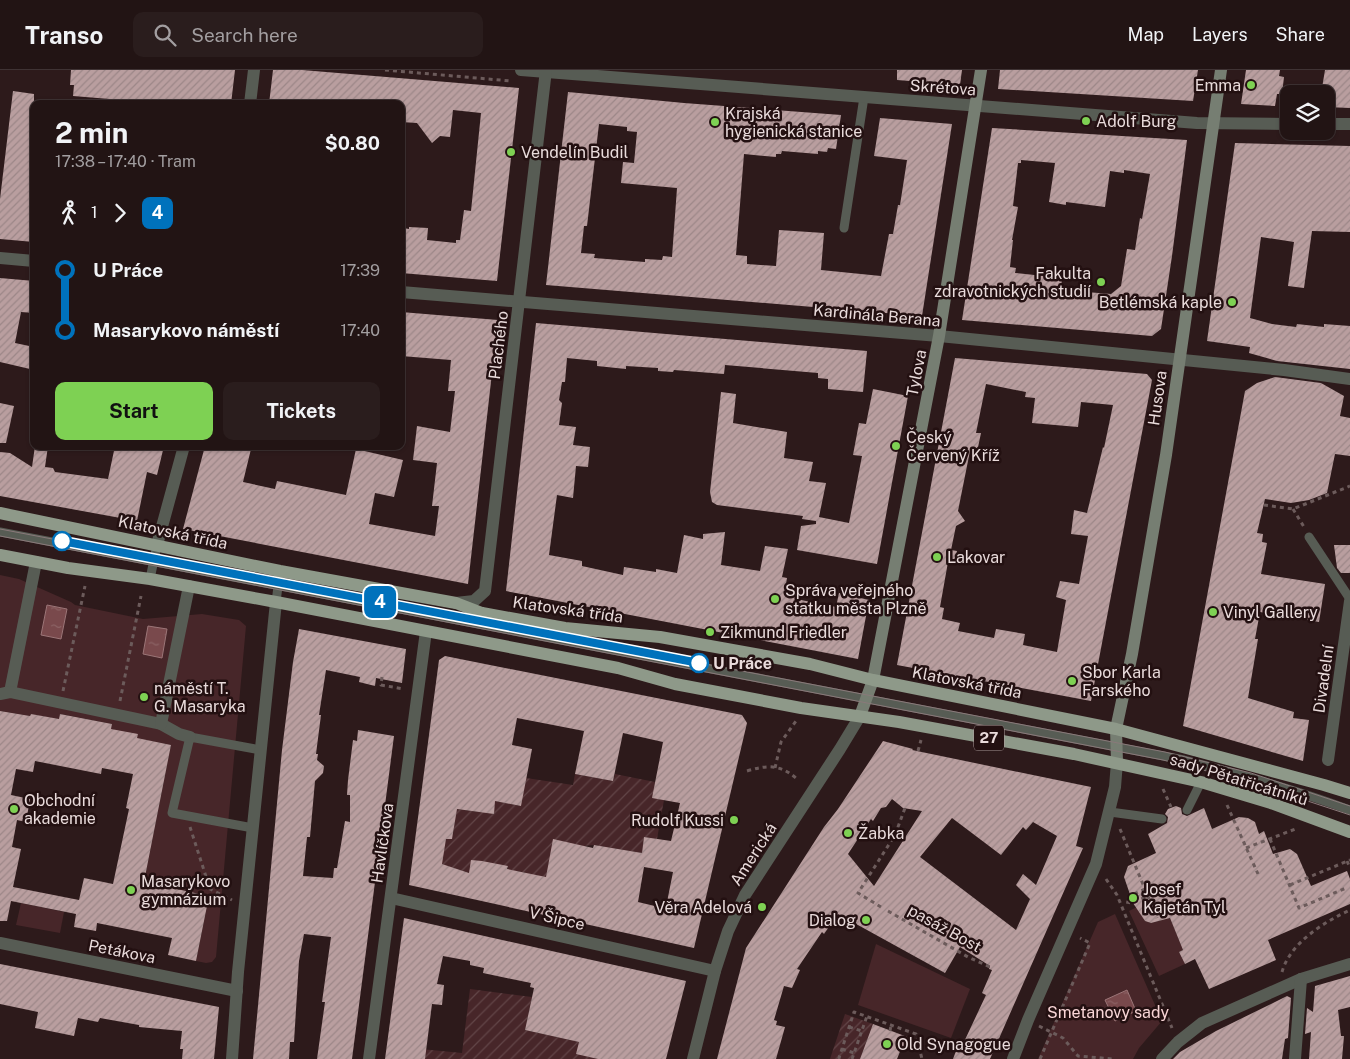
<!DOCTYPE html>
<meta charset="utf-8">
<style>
:root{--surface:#221414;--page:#2a1d1d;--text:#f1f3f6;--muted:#a29ea0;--line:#3f3334;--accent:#7ed153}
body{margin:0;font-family:"Public Sans",sans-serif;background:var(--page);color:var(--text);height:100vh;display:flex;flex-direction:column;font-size:19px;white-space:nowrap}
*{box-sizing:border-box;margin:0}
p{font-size:16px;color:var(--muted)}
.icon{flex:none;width:28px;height:28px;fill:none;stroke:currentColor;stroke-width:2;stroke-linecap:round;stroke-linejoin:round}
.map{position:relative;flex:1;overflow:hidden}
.side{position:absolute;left:30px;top:30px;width:375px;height:350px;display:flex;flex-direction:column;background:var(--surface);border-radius:10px;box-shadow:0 1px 4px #0004,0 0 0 1px var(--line)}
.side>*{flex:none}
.badge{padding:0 10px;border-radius:8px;font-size:18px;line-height:32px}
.tools{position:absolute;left:1280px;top:15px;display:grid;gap:10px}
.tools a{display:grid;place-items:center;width:55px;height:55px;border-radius:10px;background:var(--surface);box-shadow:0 1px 4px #0004,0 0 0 1px var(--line);font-size:25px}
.map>.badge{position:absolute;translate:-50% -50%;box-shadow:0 0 0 2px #fff}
.legs{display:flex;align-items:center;gap:8px;height:55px;padding:0 25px;font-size:16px}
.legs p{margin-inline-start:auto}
.summary{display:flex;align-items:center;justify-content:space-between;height:85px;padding:0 25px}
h1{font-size:28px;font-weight:700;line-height:38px}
.action{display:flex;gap:10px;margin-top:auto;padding:10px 25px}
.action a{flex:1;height:58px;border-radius:10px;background:var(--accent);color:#111;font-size:20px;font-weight:700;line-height:58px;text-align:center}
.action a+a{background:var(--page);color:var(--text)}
ul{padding:0 25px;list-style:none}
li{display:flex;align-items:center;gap:18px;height:60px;font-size:19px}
li i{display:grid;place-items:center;width:8px;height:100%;margin:0 6px;background:currentColor}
li i::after{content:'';width:12px;height:12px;margin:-6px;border:4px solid;border-radius:50%;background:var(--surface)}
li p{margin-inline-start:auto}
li:first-child i{background:linear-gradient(#0000 50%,currentColor 0)}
li:last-child i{background:linear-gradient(currentColor 50%,#0000 0)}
header{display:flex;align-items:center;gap:30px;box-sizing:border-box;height:70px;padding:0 25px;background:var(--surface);border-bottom:1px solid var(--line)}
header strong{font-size:24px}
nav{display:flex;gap:28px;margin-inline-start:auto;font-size:18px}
.search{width:350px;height:45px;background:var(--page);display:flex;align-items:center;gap:12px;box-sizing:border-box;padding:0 18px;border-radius:10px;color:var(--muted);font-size:19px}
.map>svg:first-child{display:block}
.green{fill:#472629}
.garden{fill:url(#garden-furrows)}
.water{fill:url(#water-ripples);stroke:#9b7577}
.building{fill:url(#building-hatch);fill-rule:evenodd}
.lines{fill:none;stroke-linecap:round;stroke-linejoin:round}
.path{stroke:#6c5b5b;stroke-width:3;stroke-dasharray:4 4;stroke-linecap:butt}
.lane{stroke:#575c54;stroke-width:9}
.street{stroke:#575c54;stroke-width:12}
.secondary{stroke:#767e72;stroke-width:12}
.primary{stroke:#8e9989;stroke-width:12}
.tram{stroke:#8a797a;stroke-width:1}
.line-1-casing{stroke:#fff;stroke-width:11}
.line-1{stroke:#0072bc;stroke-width:8}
.poi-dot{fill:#7ed153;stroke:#231011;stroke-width:2}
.stop-1-dot{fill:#fff;stroke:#0072bc;stroke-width:2.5}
.labels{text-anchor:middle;stroke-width:5;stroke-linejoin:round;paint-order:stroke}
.shield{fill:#231011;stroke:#ae9e9e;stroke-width:1}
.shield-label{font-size:15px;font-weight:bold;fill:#e9dbdb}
.poi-label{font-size:16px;fill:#e9dbdb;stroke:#231011;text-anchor:start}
.street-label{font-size:16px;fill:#e9dbdb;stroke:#231011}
.stop-label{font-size:16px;font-weight:bold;fill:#e9dbdb;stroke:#231011;text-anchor:start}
.park-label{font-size:16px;fill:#f9d6d7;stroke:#231011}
</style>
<header>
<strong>Transo</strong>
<div class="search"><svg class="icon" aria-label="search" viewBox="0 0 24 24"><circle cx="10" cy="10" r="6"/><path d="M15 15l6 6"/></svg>Search here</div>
<nav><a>Map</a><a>Layers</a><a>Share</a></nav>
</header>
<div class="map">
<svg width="1350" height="989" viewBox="0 0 1350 989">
<defs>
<pattern id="garden-furrows" width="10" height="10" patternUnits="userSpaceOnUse" patternTransform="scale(1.25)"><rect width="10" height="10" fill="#472629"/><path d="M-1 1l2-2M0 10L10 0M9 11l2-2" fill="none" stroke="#624547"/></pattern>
<pattern id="water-ripples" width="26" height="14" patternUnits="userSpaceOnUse" patternTransform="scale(1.25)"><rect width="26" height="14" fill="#79494c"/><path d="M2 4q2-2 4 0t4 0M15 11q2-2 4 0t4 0" fill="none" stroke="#8c6365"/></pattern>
<pattern id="building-hatch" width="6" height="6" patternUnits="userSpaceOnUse" patternTransform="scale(1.25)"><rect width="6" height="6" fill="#b99e9f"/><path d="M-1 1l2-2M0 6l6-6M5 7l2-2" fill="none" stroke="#9c8788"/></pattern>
</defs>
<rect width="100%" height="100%" fill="#2d1a1b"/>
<g class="green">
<polygon points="0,505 19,509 71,532 75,535 143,549 202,544 239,550 246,556 216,887 212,892 206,893 196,891 209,826 144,812 171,675 110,663 112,654 61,644 59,653 46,647 31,644 30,646 0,641"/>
<polygon points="21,833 64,842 60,863 16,855"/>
<polygon points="1137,837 1145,851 1151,853 1170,848 1183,880 1179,882 1185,894 1159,906 1129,841"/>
<polygon points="1115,844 1162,951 1139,978 1133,989 1038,989 1098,852"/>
<polygon points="876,874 970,919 951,968 858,935"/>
</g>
<g class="garden">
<path d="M575,704l38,7 2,-7 40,8 -2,15 11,3 -7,39 -13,-2 -2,16 -48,-8 -10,1 -38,35c-12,-5 -26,-13 -39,-9l1,-6 -39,7 -28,-9 5,-25 7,-4 3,-26 23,3 2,-14 39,8 6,-28 47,7z"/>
<polygon points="470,919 532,927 525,960 579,972 598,989 425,989 421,979 462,983"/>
<polygon points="845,944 873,954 860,989 830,989"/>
</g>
<g class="water">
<polygon points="47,535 67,539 61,569 41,565"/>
<polygon points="148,556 167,559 162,588 143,584"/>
<polygon points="1127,920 1136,941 1115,951 1105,930"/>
</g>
<g class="building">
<polygon points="71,0 235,0 231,34 194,34 146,29 146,32 73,26 74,15 70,15"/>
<polygon points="273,0 302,0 519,18 497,211 401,203 401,163 403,158 409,159 409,157 428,158 427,170 456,173 456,170 460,170 464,140 471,141 481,43 453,40 450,67 440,66 432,73 417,53 401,52 401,34 269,34"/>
<polygon points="897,0 962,0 960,15 897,10"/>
<polygon points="1000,0 1198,0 1193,31 998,19"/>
<polygon points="1246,0 1280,0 1279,6 1284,7 1282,24 1277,24 1275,36 1241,34"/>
<polygon points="1325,0 1350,0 1350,38 1326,37 1326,24 1321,24"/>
<polygon points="13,21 34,24 34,172 0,169 0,129"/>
<path d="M568,22l116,11 157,12 -5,34 -8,-1 -1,4 -9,-1v3l-36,-3 -1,3h-5v3l-32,-3 -8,101 11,1v8l29,2 3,-36 45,3 -3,37 60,6 8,-42h4l5,-29h2l7,-45 -33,-4 6,-38 72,6 -30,192 -376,-31zM599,54l28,3v4l10,1 -3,31 -11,-1 -2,21 56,5 -5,69 -9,-1 -1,4 -17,-1v3l-51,-4 1,-4 -14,-1 3,-27h3z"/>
<path d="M992,58l195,12 -15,116 -11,73 -9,7 -190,-16zM1021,90l34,3 -6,39 17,3v-3l39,5 5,-36 14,2v-3l26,4 -8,45 -2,-1 -5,32 -8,-1 -6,37 -10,8 -50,-4 1,-12 -47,-5 1,-5 -6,-1 3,-27h-1l6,-33 -5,-1 5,-43h3z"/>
<polygon points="1235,73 1350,76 1350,162 1312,161 1304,218 1288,216 1294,172 1261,167 1250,248 1272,254 1296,257 1297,254 1324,257 1324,254 1350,256 1350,299 1277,291 1249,283 1250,277 1207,271"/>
<polygon points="0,208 34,211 34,243 21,242 15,273 34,277 30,299 0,292"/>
<polygon points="401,242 498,250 468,514 183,459 205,376 238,376 251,379 243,412 275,419 277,411 346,425 356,379 403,390 394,427 375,423 369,454 435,466 439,436 432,436 437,393 413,390 417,356 450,362 455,321 448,321 451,290 401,286"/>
<polygon points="536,253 867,281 863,322 828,319 828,309 818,308 818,303 725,295 724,304 674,300 673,302 658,301 658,298 626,296 626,299 597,296 597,291 567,288 565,312 562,312 559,330 562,333 559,355 576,357 573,375 590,377 588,397 576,396 573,428 557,425 549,485 582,491 582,496 623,505 624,497 656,502 656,499 677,503 684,465 703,469 703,464 725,462 721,495 760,501 765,476 788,479 782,507 787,508 785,520 797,522 796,529 836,537 839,523 869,530 858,589 506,521"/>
<path d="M955,288l192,16 5,6 -61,321 -194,-36zM986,314l40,8 -1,5 10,1 -3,25 46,4 3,-25 32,3 -9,43 -1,-1 -16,66 -13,-3 -3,24 17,2 -9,48 -19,-3 -4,16 10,3 -9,52 -34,-7 2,-11 -29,-5 -2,9 -36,-7 2,-8 -18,-4 2,-11 -4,-1 8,-45 6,2 3,-13 -6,-1 5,-24 9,-5 -7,-10 12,-60 7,1 4,-19h-5z"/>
<polygon points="1275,307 1321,313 1344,326 1340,346 1350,348 1350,386 1335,384 1327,423 1309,430 1291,433 1265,429 1257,463 1263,464 1262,472 1267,473 1261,504 1325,514 1319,552 1260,542 1255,569 1258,569 1248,628 1294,642 1293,648 1309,650 1303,691 1183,656 1245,321 1257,313"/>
<polygon points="873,319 908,326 877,494 797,480 801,456 816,454 816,451 802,449 803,446 717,435 712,432 710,422 721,322 736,324 733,353 787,362 784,388 813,392 809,411 826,413 819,447 849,453 862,386 853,385 859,353 866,354"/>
<polygon points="0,333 14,336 6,373 0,373"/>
<polygon points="35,376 48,376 45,397 53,398 55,402 108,409 115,376 164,376 157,405 147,402 137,451 0,426 0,382 10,383 32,397"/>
<polygon points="1334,475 1350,475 1350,503 1341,503 1337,498"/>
<polygon points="299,559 406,579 402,613 376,608 375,616 359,612 360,607 326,600 319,645 321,645 316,684 318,684 317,690 324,696 323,703 315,711 310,767 307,767 303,806 333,808 334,798 337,798 345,751 350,752 350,725 347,725 348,710 353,670 357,671 358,660 394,666 352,989 317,989 325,932 322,932 331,867 304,864 299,891 294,972 290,972 289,989 253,989 282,680 293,592"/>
<path d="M445,586l297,59 5,8 -53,225 -285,-63 30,-225zM517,648l67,13 -9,43 38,7 10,-48 40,9 -11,56 28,5 -9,38 -27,-4 -2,16 -48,-8 -1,3 -40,-9 -7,38 -39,-8 1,-3 -26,-5 -11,-1 -2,13 -27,-9 4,-25h6l5,-30 37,5 1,-13 26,5 11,-57 -20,-4zM644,797l29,5 -7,35 -2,-1 -1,2 -25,-6z"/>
<path d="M0,641l30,5 1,-2 28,5 1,-5 52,10 -1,5 27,5 -1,4 34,7 -27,137 65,14 -13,65 -28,-6 4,-17 -75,-15 -1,8 -22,-4 2,-13 -65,-13 -4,20h-7zM35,691l66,13 1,-6 31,6 -7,34 3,1 -16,75 -29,-6 -5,22 -66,-13 8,-38 -9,-2 5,-27 9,2 4,-23 -19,-4 5,-26 17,3z"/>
<path d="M883,671l30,8 -1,1 179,37 -15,59 7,2 -93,211h-37l6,-16 4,1 23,-49 -4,-2 10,-23 -3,-1 1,-3 -30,-19 -15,26 -107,-59 -14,20 -2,-2 -25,37 3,1 -8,18 -8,-2 -10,34 3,1 -1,4 9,2 -9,32h-59l29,-111 78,-121 14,-18zM892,729l11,9 19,3 -48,75 -26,-32 23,-35 2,2 8,-13 5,-1zM952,748l49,37 22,-28 3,3 7,-8 24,14 -21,49 -13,-11 -7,11 14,14 -14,31 -96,-73z"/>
<polygon points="1176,736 1181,738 1182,744 1187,746 1204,738 1212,759 1239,747 1248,748 1255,752 1259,764 1264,761 1273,784 1290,779 1297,784 1311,816 1347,801 1350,809 1350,834 1268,870 1276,890 1209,919 1195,889 1185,894 1179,882 1183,880 1170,848 1151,853 1145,851 1133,833 1124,807 1128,796 1156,783 1148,764 1167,753 1168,747 1165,744 1168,739"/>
<polygon points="404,848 686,911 666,989 598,989 576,984 579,972 525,960 534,918 530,917 531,913 483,903 484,898 470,895 470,891 443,886 437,914 444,915 442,935 432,934 425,989 385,989"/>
<polygon points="0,894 219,937 214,989 182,989 183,979 180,979 182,961 139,957 139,955 100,948 98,952 78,948 74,966 35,958 38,942 0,934"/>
<polygon points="1350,906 1350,937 1338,940 1341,966 1344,966 1342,989 1309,989 1311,962 1305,964 1307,938 1313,942 1315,916"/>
<polygon points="1287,926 1291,928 1288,968 1285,969 1282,989 1173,989 1180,982 1216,961"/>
<polygon points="873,954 910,968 905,981 901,979 897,989 860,989"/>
</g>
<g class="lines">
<g class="path">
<polyline points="385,0 511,11"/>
<polyline points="1264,435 1293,439 1350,416"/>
<polyline points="1293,439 1304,457"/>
<polyline points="382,607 381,615 404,619"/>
<polyline points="63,621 85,516"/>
<polyline points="120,631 141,526"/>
<polyline points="918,681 921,670"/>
<polyline points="775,698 781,672 796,651"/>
<path d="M747,701c20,-6 32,-7 49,7"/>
<polyline points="1163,719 1171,737"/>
<polyline points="1227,735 1258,804"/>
<polyline points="190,757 210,819 232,830"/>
<polyline points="1120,759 1157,848"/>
<polyline points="1270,769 1299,838 1346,818"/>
<polyline points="1246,778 1298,758"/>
<polyline points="1347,791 1350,798"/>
<polyline points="1106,809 1117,825 1172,958"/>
<polyline points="1290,815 1350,790"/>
<polyline points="1145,819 1130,826 1126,832 1132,833 1148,826"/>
<polyline points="881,837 858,823 895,765 905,738"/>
<polyline points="888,841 968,887 990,897"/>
<path d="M1282,902c8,-29 42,-50 68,-62"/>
<polyline points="1039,956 1063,968 1078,986 1113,989"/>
<polyline points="849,957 862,961"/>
<polyline points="890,961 891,955"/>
<polyline points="842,979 854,983"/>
<polyline points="840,989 839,988 854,942 916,964 922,989"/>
<polyline points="852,989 867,946"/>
<polyline points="1040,989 1090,873 1080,868"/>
</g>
<g class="lane">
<polyline points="844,158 864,27"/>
<path d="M0,462l1184,228c56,14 111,30 166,50"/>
<polyline points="1309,467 1350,529"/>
<polyline points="150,509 157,475"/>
<polyline points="276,532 280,501"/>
<polyline points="1187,740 1201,712"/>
<polyline points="1110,742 1162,749"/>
<polyline points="253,758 172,743 190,667 261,680"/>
</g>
<g class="street">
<polyline points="521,0 1197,53 1289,54"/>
<polyline points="250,34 254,0"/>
<polyline points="1326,54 1350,54"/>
<polyline points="0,188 34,191"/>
<polyline points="401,222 939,266 1284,300 1350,309"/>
<polyline points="157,475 184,376"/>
<polyline points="456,533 474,531 485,521 546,0"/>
<polyline points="10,622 36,492"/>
<polyline points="0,624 10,622 161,654 179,664 190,667"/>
<polyline points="161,654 189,516"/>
<polyline points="1328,690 1350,531"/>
<polyline points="391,828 715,901"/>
<polyline points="0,873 237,921"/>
<polyline points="232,989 238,902 276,532"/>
<polyline points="369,989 426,561"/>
<polyline points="693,989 715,901 728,861 745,825 840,679 860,646"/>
<polyline points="1013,989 1028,950 1096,794 1115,717 1117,692"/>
<polyline points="1162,989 1178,972 1202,953 1301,909 1350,894"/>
<polyline points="1295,989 1301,909"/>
</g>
<g class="secondary">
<polyline points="860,646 873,610 939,266 981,0"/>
<polyline points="1117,692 1116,659 1132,584 1166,385 1221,0"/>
</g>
<g class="primary">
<polyline points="0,443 280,501 456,533 482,543 565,558 660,567 810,594 873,610 1116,659 1324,715 1350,723"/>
<polyline points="0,485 68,498 150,509 276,532 618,598 675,614 801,638 899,652 1074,684 1201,712 1271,733 1350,762"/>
</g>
<g class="tram">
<polyline points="0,459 1165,682 1251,703 1350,736"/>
<polyline points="0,466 1163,690 1247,711 1350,745"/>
</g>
</g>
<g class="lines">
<g class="line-1-casing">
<polyline id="line-1" points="62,471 699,593"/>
</g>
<use href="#line-1" class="line-1"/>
</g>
<g class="poi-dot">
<circle cx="1251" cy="15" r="5"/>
<circle cx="1086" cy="51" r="5"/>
<circle cx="715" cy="52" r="5"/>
<circle cx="511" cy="82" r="5"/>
<circle cx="1101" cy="212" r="5"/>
<circle cx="1232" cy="232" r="5"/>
<circle cx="896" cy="376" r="5"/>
<circle cx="937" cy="487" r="5"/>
<circle cx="775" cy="529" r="5"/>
<circle cx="1213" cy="542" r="5"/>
<circle cx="710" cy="562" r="5"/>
<circle cx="1072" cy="611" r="5"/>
<circle cx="144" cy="627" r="5"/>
<circle cx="14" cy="739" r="5"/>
<circle cx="734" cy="750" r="5"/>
<circle cx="848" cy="763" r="5"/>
<circle cx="131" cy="820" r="5"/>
<circle cx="1133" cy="828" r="5"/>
<circle cx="762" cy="837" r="5"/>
<circle cx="866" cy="850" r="5"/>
<circle cx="887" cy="974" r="5"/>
</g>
<g class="stop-1-dot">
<circle cx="62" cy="471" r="9"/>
<circle cx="699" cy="593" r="9"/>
</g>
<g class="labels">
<rect class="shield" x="974" y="655.5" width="30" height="25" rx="4"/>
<g class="shield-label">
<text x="989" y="673">27</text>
</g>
<g class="poi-label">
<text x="1241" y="21" text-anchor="end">Emma</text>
<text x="725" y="49">Krajská<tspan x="725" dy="18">hygienická stanice</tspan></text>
<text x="1096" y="57">Adolf Burg</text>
<text x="521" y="88">Vendelín Budil</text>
<text x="1091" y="209" text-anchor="end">Fakulta<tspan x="1091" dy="18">zdravotnických studií</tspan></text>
<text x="1222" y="238" text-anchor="end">Betlémská kaple</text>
<text x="906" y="373">Český<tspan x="906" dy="18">Červený Kříž</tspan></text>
<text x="947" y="493">Lakovar</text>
<text x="785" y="526">Správa veřejného<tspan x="785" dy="18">statku města Plzně</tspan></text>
<text x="1223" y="548">Vinyl Gallery</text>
<text x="720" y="568">Zikmund Friedler</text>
<text x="1082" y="608">Sbor Karla<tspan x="1082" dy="18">Farského</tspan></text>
<text x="154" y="624">náměstí T.<tspan x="154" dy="18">G. Masaryka</tspan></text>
<text x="24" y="736">Obchodní<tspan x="24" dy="18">akademie</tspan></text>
<text x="724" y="756" text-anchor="end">Rudolf Kussi</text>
<text x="858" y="769">Žabka</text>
<text x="141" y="817">Masarykovo<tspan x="141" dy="18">gymnázium</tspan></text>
<text x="1143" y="825">Josef<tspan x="1143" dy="18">Kajetán Tyl</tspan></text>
<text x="752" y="843" text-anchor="end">Věra Adelová</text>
<text x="856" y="856" text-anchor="end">Dialog</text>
<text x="897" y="980">Old Synagogue</text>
</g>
<g class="street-label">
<text transform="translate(943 17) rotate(4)" y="6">Skrétova</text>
<text transform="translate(877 245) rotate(5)" y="6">Kardinála Berana</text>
<text transform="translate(498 275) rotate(-83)" y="6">Plachého</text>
<text transform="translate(916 303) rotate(-79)" y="6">Tylova</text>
<text transform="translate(1157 328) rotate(-82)" y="6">Husova</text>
<text transform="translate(173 462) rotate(12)" y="6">Klatovská třída</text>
<text transform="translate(568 539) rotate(8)" y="6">Klatovská třída</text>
<text transform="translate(1323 609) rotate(-82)" y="6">Divadelní</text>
<text transform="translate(967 612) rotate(11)" y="6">Klatovská třída</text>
<text transform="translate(1239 709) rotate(17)" y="6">sady Pětatřicátníků</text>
<text transform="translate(382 773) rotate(-82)" y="6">Havlíčkova</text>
<text transform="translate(753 784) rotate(-57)" y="6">Americká</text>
<text transform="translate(557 848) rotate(13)" y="6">V Šipce</text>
<text transform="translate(945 858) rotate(29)" y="6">pasáž Bost</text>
<text transform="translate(122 881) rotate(11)" y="6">Petákova</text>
</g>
<g class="stop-label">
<text x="713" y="599">U Práce</text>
</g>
<g class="park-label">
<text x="1108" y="948">Smetanovy sady</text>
</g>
</g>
</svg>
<div class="tools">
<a><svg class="icon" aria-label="layers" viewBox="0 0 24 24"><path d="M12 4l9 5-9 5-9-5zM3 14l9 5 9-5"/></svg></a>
</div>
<b class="badge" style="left:380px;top:532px;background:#0072bc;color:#fff">4</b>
<section class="side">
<div class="summary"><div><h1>2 min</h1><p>17:38 – 17:40 · Tram</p></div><b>$0.80</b></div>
<div class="legs"><svg class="icon" aria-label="walk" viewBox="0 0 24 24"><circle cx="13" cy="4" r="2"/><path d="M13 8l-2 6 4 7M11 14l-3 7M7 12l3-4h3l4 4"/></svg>1<svg class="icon" aria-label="forward" viewBox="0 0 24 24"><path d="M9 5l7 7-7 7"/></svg><b class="badge" style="background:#0072bc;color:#fff">4</b></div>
<ul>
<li><i style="color:#0072bc"></i><b>U Práce</b><p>17:39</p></li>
<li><i style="color:#0072bc"></i><b>Masarykovo náměstí</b><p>17:40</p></li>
</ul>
<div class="action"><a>Start</a><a>Tickets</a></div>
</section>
</div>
